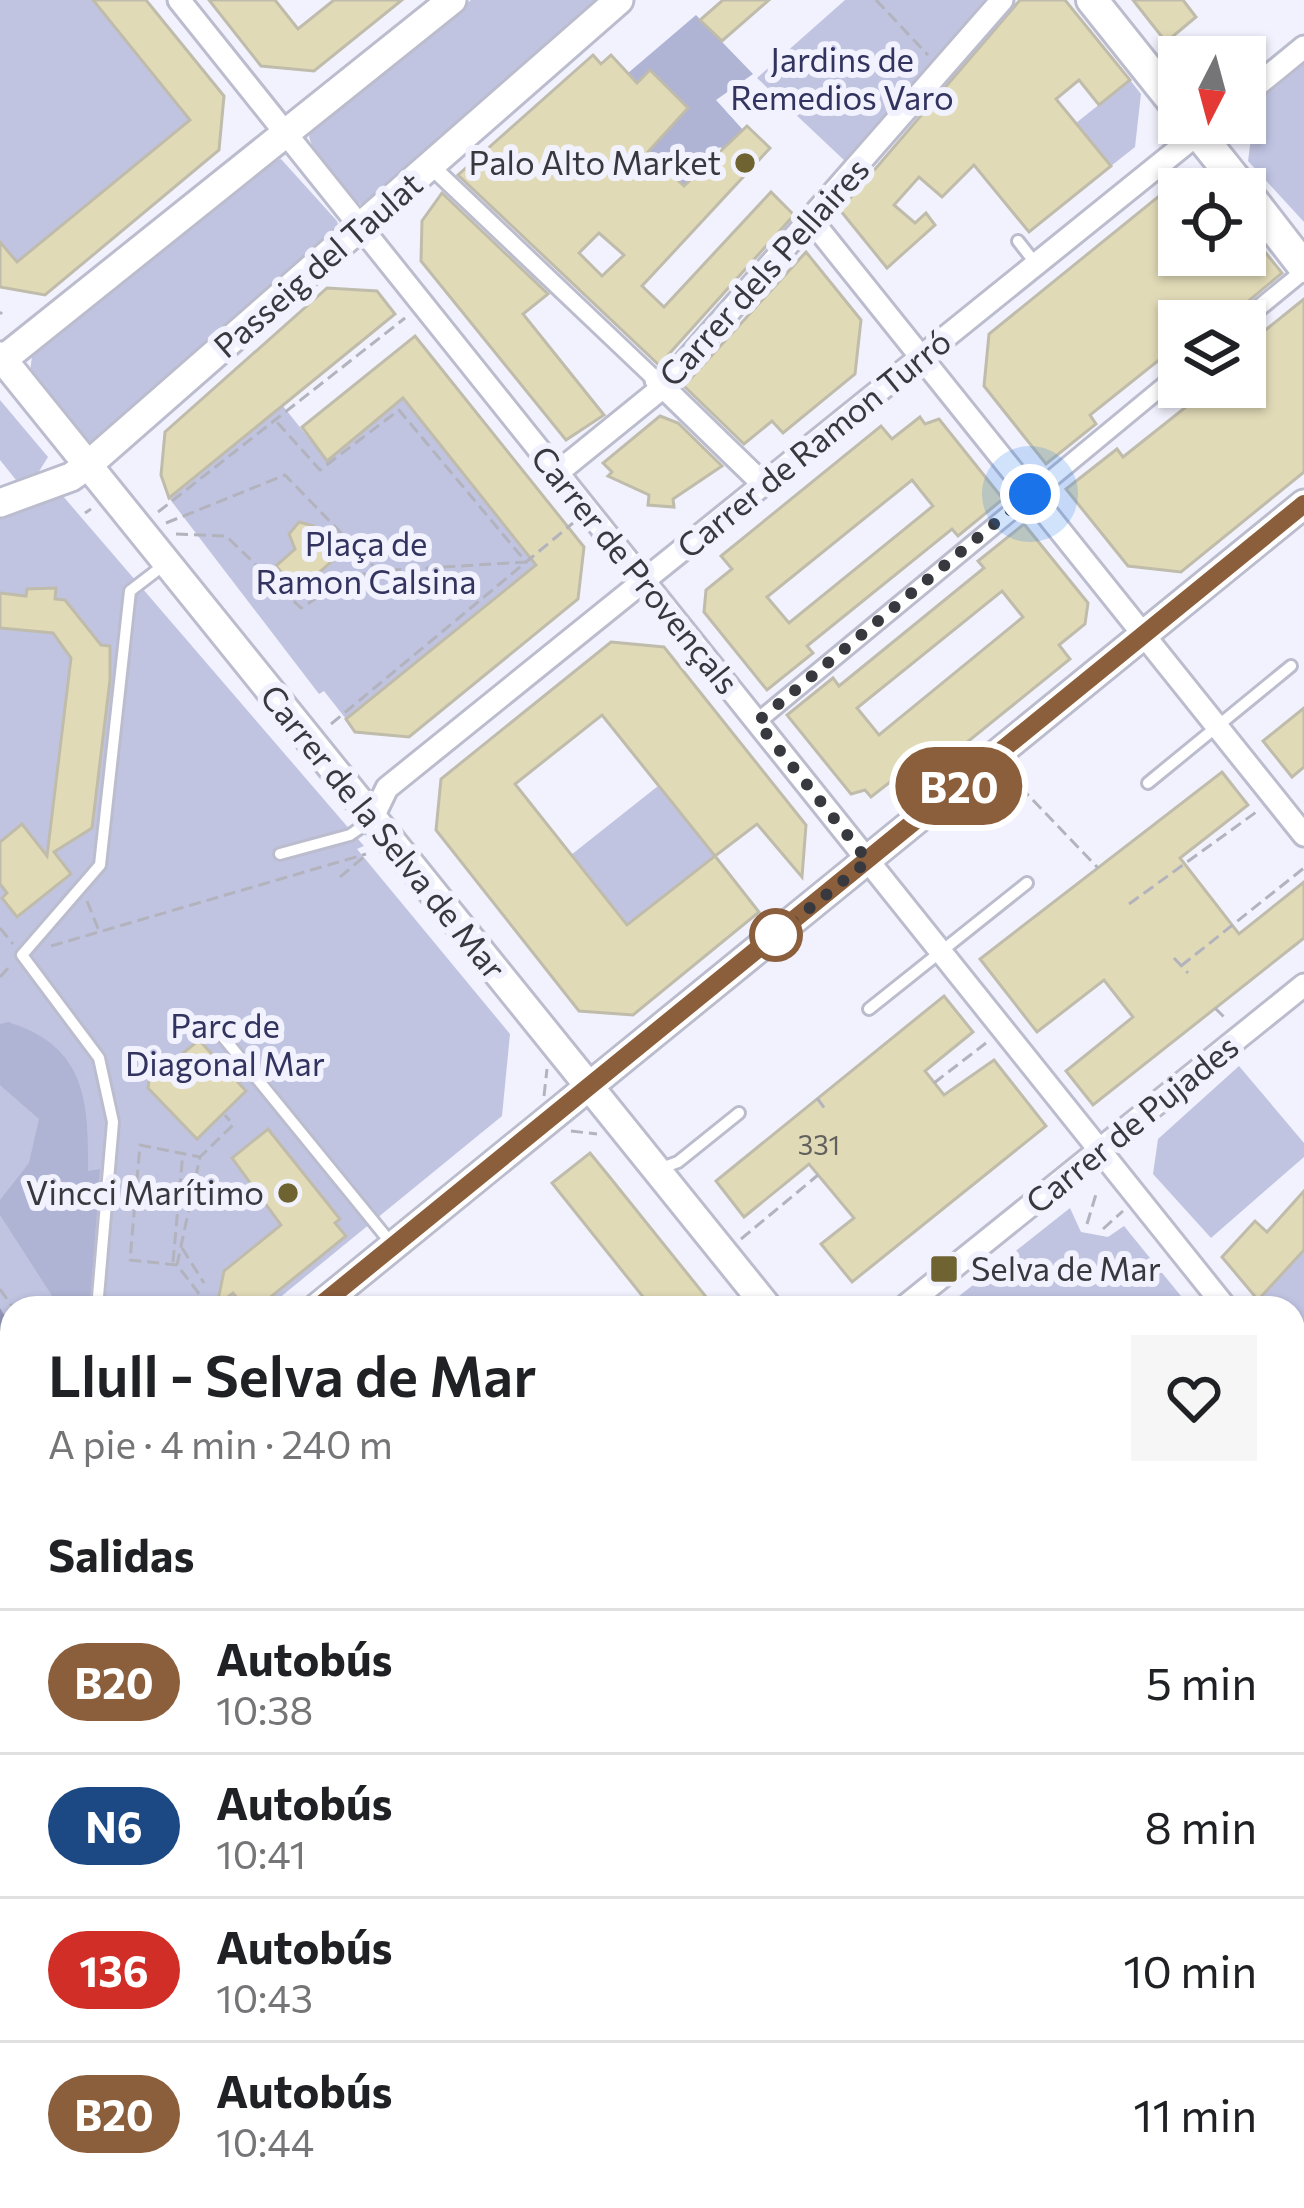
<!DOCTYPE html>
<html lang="es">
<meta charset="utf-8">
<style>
:root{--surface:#fff;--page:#f6f6f6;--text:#202124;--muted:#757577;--line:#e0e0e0}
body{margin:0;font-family:Commissioner,sans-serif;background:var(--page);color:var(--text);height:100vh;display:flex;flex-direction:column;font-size:45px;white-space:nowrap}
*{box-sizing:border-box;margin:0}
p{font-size:39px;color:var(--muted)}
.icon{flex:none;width:66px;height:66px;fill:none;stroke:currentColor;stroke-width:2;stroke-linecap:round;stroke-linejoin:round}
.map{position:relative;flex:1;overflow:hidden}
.sheet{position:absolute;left:0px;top:1296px;width:1305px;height:912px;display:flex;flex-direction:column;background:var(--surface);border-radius:36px 36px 0 0;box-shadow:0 3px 9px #0004}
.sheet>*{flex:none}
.badge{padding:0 24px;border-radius:39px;font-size:42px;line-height:78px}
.needle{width:78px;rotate:186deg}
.fabs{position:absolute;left:1158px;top:36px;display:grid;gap:24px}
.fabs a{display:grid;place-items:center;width:108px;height:108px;border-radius:0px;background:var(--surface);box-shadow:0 3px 9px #0004;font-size:60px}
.you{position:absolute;width:60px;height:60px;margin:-30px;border:9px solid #fff;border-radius:50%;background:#1a73e8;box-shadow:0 0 0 18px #1a73e833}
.map>.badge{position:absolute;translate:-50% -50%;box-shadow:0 0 0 6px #fff}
h2{padding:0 48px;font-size:45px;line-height:108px}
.round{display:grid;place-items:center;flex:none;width:126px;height:126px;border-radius:0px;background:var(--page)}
.headline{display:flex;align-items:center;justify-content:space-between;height:204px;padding:0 48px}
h1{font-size:57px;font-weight:600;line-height:90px}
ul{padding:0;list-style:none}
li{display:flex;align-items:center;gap:36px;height:144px;padding:0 48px;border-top:3px solid var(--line)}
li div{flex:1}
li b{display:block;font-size:45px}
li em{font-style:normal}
li .badge{min-width:132px;font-weight:700;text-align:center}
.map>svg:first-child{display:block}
.green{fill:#c1c4e1}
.forest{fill:#afb3d4}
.water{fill:#9598b9}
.building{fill:#e1dab7;stroke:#c0bcab;stroke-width:3;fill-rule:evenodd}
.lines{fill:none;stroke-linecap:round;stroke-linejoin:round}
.service-casing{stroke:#bbbdce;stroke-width:16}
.pedestrian-casing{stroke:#bbbdce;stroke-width:21}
.minor-casing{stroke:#bbbdce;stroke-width:27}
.tertiary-casing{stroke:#bbbdce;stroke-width:33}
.secondary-casing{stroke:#bbbdce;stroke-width:36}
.path{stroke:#b2b3bd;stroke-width:3;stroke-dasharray:12 6;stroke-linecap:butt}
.service{stroke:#fff;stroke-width:10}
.pedestrian{stroke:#fff;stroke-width:15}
.minor{stroke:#fff;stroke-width:21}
.tertiary{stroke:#fff;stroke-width:27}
.secondary{stroke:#fff;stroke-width:30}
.tram{stroke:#7c7d85;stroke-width:3}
.line-casing{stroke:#fff;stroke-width:27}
.line{stroke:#8b5e3c;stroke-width:18}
.walk{stroke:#38393f;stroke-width:12;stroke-dasharray:0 21.6}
.poi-dot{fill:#6f6431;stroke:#f1f2fd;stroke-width:4.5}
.stop-dot{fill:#fff;stroke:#8b5e3c;stroke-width:6}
.labels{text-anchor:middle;stroke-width:12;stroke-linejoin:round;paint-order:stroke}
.number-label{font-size:27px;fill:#62615d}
.park-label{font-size:33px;fill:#32335f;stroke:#f1f2fd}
.poi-label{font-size:33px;fill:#38393f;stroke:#f1f2fd;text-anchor:end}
.street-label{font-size:33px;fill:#38393f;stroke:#f1f2fd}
</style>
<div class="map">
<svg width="1304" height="2208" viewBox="0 0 1304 2208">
<rect width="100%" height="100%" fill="#f1f2fd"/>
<g class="green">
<polygon points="0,0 93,0 190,120 17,262 0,242"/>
<polygon points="471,0 606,0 368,206 357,203 313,148 309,137 313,127"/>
<polygon points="845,0 988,0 845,161 757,78"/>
<polygon points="1304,61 1304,222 1248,161 1256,100"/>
<polygon points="1130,80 1141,94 1135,147 1111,166 1076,123"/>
<polygon points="281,159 337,221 340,231 95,445 89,443 30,372 32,356 271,162"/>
<polygon points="403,398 537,565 346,719 324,691 319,694 169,498 283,406 327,461"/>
<polygon points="0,400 48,457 38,473 16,480 0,460"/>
<polygon points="56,488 364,846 357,849 510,1034 502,1116 267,1308 12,1308 12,1514 0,1524 0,508"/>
<polygon points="658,786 715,856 627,925 571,855"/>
<polygon points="1239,1066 1304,1143 1304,1157 1211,1238 1153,1174 1158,1139"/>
<polygon points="1070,1208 1081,1232 1108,1237 1124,1226 1185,1301 1168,1308 944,1308"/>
<polygon points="1304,1250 1304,1361 1293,1347 1293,1308 1263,1308 1258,1300"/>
<polygon points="1304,1708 1304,1854 1296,1861 1293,1717"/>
</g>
<g class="forest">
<polygon points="696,15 753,74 716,100 744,131 725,151 720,147 684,186 612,119 665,133 688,107 650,71 624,96 614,85"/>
<path d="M8,1022c77,24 81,77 80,149l12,-2 -10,139h-30l-60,-93v-15l29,-37 10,-44 -39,-34v-61z"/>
</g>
<polygon class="water" points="0,1308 12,1328 7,1503 0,1496"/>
<g class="building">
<polygon points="93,0 146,0 224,96 219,150 45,295 0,287 0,242 17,262 190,120"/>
<polygon points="209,0 275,0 298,29 334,0 402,0 314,71 261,66"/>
<polygon points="723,0 769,0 722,41 700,20"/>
<polygon points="1020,0 1065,0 1130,80 1099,105 1079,80 1056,99 1111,166 1029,232 974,165 942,197 919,177 894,205 915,223 926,213 935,225 887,268 840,210"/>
<polygon points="1133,0 1183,0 1196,17 1166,42"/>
<path d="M593,55l8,9 10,-9 26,28 13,-13 38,38 -40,44 36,34 63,-60 23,22 -128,138 22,21 107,-115 23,23 -135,150 -201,-190zM599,233l25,22 -22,21 -23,-23z"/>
<polygon points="1169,188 1179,189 1179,255 1245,255 1245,227 1282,273 1233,314 1226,306 1208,321 1179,321 1179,344 1090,415 1096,424 1046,464 984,386 989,334"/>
<polygon points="442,193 548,294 523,314 604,415 566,440 421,261 422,221"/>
<polygon points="806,252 861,320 855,374 783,433 772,421 744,444 684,386"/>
<polygon points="327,288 377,291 395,314 169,498 161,475 165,432"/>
<polygon points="1304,299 1304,472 1181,572 1128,566 1066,489 1117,449 1123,457 1211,387 1245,387 1245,360 1260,348 1253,340"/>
<polygon points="415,336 584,547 578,599 409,737 355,732 346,719 536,565 403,398 327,461 302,427"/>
<polygon points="660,416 678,423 722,466 673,499 674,507 648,505 649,495 608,476 612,472 603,463"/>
<path d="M920,417l5,7 14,-5 64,80 -45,37 -6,-7 -145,117 6,7 -46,37 -63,-78 2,-22 26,-21 -11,-13 160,-130 11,13zM912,480l21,26 -144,117 -22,-26z"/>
<polygon points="299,522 314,526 323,542 333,534 346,549 298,591 276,566 295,549 289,534"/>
<path d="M1024,524l64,79 -3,21 -26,21 11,14 -161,130 -10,-14 -28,22 -6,-7 -14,4 -64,-79 46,-37 6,8 145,-118 -6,-7zM1002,591l21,26 -144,118 -22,-27z"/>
<polygon points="56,588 55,599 65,600 101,645 110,646 110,680 92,828 54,852 71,874 17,917 2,898 7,893 0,884 0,842 22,824 47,856 71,658 53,633 0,628 0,593 26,596 27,589"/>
<path d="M611,642l53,5 142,178 -4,52 -45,-53 -42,32 44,56 -126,103 -54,-4 -143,-181 5,-51zM602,715l113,141 -88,69 -112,-141z"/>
<polygon points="1304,708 1304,767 1292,777 1263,741"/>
<polygon points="1222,772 1248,805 1180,858 1239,934 1304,882 1304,938 1093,1105 1066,1071 1133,1017 1104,980 1037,1032 980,959"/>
<polygon points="944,996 973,1032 925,1071 944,1095 994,1060 1046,1126 852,1282 821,1244 854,1218 809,1164 744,1217 716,1181"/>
<polygon points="199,1040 246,1091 197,1139 148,1088 149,1081"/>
<polygon points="268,1129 340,1219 335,1223 346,1236 257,1308 245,1308 233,1293 217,1305 224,1271 281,1225 232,1158"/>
<polygon points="590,1153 608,1175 715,1308 652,1308 552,1183"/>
<polygon points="1304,1191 1304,1250 1258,1300 1222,1257 1255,1221 1267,1232"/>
</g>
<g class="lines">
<g class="service-casing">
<g id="service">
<polyline points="1018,241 1036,264"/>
<polyline points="1148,783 1291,666"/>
<polyline points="280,854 350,835 370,821"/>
<polyline points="869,1009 1027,883"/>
<polyline points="215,1027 391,1243"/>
<polyline points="659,1169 678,1162 739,1113"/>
<polyline points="97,1308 113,1122 99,1058 22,955 100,865 130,591 164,565"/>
</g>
</g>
<g class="pedestrian-casing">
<g id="pedestrian">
<polyline points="431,166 655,379"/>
<polyline points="1243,321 1304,271"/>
<polyline points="757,722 1179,373"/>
<polyline points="0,1720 12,1718"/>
</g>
</g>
<g class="minor-casing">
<g id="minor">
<polyline points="179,0 1226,1308"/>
<polyline points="1245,95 1304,47"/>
<polyline points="812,221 1304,835"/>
<polyline points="656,380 763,484"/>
<polyline points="557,473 663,387 1002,0"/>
<polyline points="372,819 387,788 1211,123"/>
<polyline points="903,1308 1304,985"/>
<polyline points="1293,1900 1304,1891"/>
<polyline points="0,2023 12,2013"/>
<polyline points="1293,2126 1304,2117"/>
<polyline points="561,2196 571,2208"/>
<polyline points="1022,2196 1032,2208"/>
<polyline points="912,2208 927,2196"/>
<polyline points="1193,2208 1208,2196"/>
</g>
</g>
<g class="tertiary-casing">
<g id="tertiary">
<polyline points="0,356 768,1308"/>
<polyline points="0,362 452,0"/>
<polyline points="0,503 71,477 88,465 619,0"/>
<polyline points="317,1308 1304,504"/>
<polyline points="1293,1396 1304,1394"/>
<polyline points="1293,1476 1304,1474"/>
<polyline points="0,1568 12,1558"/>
<polyline points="0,1681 12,1679"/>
<polyline points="0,1763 12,1760"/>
<polyline points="1293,1962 1304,1975"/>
<polyline points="0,2071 12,2086"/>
<polyline points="99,2196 109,2208"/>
</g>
</g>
<g class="secondary-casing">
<g id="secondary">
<polyline points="1092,0 1179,109"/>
<polyline points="1190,123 1243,189"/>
<polyline points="1245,191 1304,267"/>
<polyline points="1293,1439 1304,1430"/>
<polyline points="344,2208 359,2196"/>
</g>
</g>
<g class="path">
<polyline points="876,0 928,55"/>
<polyline points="0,314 2,312"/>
<polyline points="158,512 405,318"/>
<polyline points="85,513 91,509"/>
<polyline points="166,523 285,475 377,570"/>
<polyline points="176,534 226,536 301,608 350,577 378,571 526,562 399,410 320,470 275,420"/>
<polyline points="331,724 573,523"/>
<polyline points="1008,774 1098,868"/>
<polyline points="340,877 365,856"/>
<polyline points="87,901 99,931"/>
<polyline points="1129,904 1259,810"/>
<polyline points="0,928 13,944"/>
<polyline points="51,946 366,854"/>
<polyline points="1174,958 1188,973"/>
<polyline points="1181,966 1304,868"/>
<polyline points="0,977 11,965"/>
<polyline points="1215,1008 1226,1019"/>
<polyline points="934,1083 986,1043"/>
<polyline points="544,1096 547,1069"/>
<polyline points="817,1098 825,1109"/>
<polyline points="571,1131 597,1134"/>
<polyline points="1087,1224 1097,1191"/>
<polyline points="1103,1229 1123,1211"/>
<polyline points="741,1239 818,1175"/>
<polyline points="182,1248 204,1283"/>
<polyline points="173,1262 183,1152"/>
<polyline points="177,1265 130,1260 140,1145 200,1157"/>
<polyline points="0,1289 13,1308"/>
<polyline points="210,1308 177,1265 200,1157 233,1125 225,1115"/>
<polyline points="1293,1696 1304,1687"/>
<polyline points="133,2196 143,2208"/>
</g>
<use href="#service" class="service"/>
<use href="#pedestrian" class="pedestrian"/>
<use href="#minor" class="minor"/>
<use href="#tertiary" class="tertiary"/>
<use href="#secondary" class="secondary"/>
<g class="tram">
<polyline points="1293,1413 1304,1411"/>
<polyline points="1293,1463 1304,1460"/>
<polyline points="0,1695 12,1693"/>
<polyline points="0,1746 12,1743"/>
</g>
</g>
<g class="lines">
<g class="line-casing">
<polyline id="line" points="317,1308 1304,504"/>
</g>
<use href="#line" class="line"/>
<polyline class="walk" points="776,935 868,861 757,722 1030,494"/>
</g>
<g class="poi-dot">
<circle cx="745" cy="163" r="12"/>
<circle cx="288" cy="1193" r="12"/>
<rect x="929" y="1254" width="30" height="30" rx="6"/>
</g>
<circle class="stop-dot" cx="776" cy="935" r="24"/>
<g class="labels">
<g class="number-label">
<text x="819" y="1155">331</text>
</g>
<g class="park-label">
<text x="842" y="72">Jardins de<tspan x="842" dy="38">Remedios Varo</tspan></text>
<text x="366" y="556">Plaça de<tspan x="366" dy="38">Ramon Calsina</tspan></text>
<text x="225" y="1038">Parc de<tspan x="225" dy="38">Diagonal Mar</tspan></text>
</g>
<g class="poi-label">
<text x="721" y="175">Palo Alto Market</text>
<text x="264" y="1205">Vincci Marítimo</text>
<text x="971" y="1281" text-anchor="start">Selva de Mar</text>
</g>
<g class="street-label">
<text transform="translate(318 265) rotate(-41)" y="12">Passeig del Taulat</text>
<text transform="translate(764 272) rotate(-48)" y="12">Carrer dels Pellaires</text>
<text transform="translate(814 444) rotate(-39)" y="12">Carrer de Ramon Turró</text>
<text transform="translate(635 570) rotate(51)" y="12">Carrer de Provençals</text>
<text transform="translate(383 832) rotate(51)" y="12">Carrer de la Selva de Mar</text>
<text transform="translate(1132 1124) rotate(-39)" y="12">Carrer de Pujades</text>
</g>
</g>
</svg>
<div class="fabs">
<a><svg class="needle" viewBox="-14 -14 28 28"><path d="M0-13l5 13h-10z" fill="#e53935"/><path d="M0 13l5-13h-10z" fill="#757577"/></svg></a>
<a><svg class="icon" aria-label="locate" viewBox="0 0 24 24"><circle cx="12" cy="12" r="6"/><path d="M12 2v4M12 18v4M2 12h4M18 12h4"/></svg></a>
<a><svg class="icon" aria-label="layers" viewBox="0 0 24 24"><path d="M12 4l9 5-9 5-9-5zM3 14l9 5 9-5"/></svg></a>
</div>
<div class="you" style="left:1030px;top:494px"></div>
<b class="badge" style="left:959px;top:786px;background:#8b5e3c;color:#fff">B20</b>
<section class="sheet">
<div class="headline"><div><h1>Llull - Selva de Mar</h1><p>A pie · 4 min · 240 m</p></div><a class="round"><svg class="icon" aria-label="heart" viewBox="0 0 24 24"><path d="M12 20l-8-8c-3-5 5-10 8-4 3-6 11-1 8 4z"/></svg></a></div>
<h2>Salidas</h2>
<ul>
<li><span class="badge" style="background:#8b5e3c;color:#fff">B20</span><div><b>Autobús</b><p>10:38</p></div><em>5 min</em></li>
<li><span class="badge" style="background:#1c4883;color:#fff">N6</span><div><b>Autobús</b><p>10:41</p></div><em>8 min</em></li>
<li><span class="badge" style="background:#d02e26;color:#fff">136</span><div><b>Autobús</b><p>10:43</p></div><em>10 min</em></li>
<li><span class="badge" style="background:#8b5e3c;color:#fff">B20</span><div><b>Autobús</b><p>10:44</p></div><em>11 min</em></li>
</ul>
</section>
</div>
